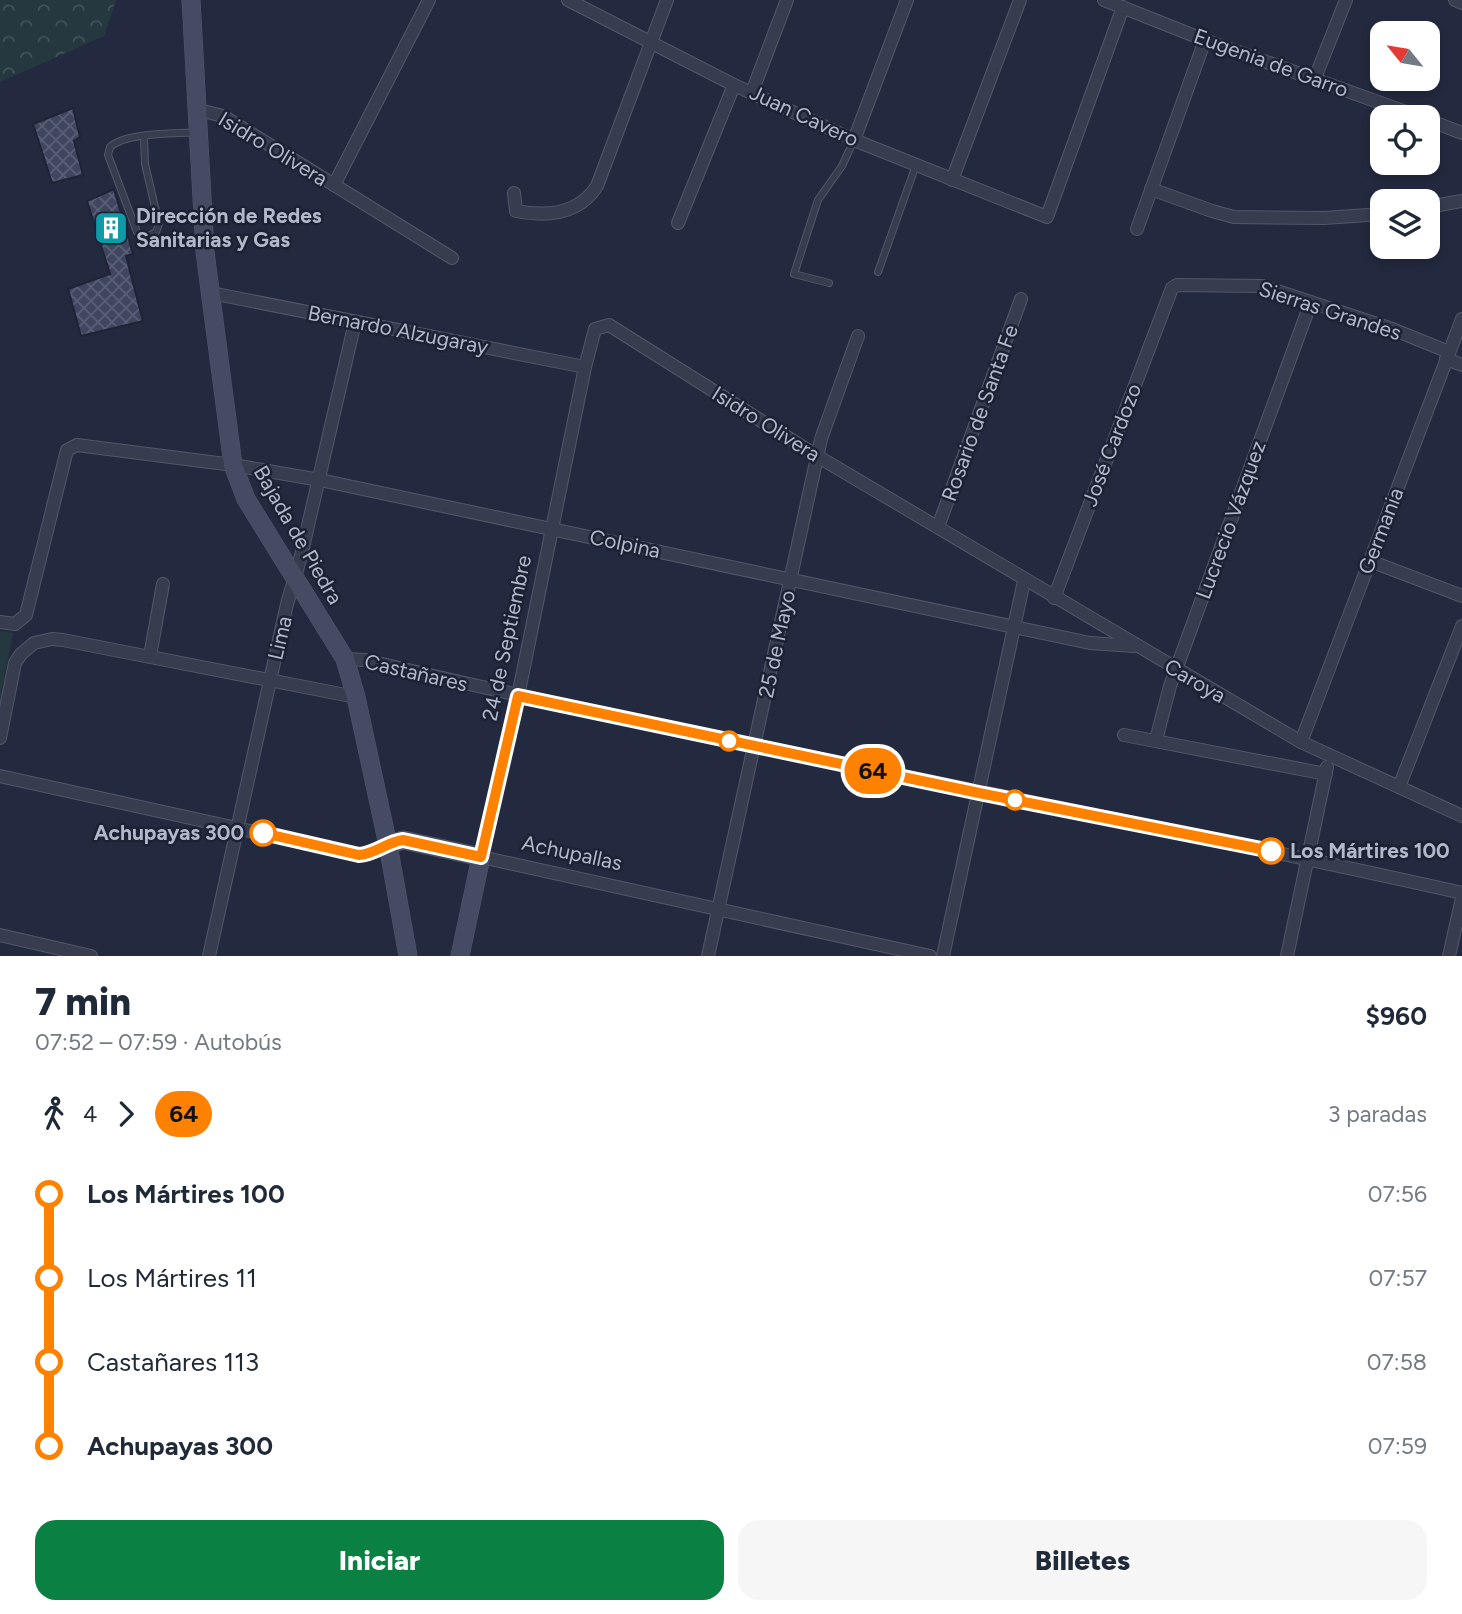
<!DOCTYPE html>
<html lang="es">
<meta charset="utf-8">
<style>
:root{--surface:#fff;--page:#f6f6f7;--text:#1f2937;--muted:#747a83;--accent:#0b8043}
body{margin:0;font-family:Figtree,sans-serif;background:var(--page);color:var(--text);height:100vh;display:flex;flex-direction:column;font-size:26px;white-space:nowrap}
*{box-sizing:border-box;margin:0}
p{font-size:23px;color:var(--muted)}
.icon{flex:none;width:38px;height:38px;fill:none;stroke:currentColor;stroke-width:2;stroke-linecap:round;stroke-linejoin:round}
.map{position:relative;height:956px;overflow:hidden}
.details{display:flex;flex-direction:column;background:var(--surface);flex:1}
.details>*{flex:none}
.badge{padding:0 14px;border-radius:23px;font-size:24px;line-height:46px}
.needle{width:46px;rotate:300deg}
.fabs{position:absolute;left:1370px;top:21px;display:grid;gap:14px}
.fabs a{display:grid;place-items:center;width:70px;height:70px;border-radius:14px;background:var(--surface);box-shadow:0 4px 10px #0003;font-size:35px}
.map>.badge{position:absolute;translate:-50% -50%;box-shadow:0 0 0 4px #fff}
.legs{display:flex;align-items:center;gap:10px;height:77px;padding:0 35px;font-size:23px}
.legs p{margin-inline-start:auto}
.overview{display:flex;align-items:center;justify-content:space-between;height:119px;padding:0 35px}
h1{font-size:38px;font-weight:800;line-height:52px}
.button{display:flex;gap:14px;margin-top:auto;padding:14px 35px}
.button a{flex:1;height:80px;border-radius:21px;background:var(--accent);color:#fff;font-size:28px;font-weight:800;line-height:80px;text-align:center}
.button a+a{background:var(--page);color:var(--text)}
ul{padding:0 35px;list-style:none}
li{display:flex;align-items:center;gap:24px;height:84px;font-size:26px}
li i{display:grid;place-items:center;width:10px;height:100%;margin:0 9px;background:currentColor}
li i::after{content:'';width:18px;height:18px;margin:-9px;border:5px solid;border-radius:50%;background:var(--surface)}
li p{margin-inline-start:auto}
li:first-child i{background:linear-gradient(#0000 50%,currentColor 0)}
li:last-child i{background:linear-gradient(currentColor 50%,#0000 0)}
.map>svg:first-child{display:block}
.green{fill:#253840}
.forest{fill:url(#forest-crowns)}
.building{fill:url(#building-cross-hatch);stroke:#1e2436;stroke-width:2}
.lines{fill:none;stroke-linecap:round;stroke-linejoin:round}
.lane-casing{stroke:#52586a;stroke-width:8}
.street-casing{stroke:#52586a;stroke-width:14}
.secondary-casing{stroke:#52586a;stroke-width:19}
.lane{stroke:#373d4f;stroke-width:6}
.street{stroke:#373d4f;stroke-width:12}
.secondary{stroke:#454b62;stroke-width:18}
.line-1-casing{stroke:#fff;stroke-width:16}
.line-1{stroke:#ff8100;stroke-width:10}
.stop-1-dot{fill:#fff;stroke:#ff8100;stroke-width:3.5}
.labels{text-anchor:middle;stroke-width:5;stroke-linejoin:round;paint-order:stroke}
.street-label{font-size:21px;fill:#b3b8ca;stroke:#1c2234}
.poi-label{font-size:21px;font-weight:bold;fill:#b3b8ca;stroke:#1c2234;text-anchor:start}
.stop-label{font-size:21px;font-weight:bold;fill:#b3b8ca;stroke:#1c2234;text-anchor:end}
</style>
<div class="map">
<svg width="1462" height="956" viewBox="0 0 1462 956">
<defs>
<pattern id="forest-crowns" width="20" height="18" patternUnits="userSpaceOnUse" patternTransform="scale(1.75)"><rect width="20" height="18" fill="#253840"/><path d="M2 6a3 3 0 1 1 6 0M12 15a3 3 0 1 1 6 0" fill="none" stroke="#42535a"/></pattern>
<pattern id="building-cross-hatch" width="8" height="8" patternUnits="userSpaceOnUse" patternTransform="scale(1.75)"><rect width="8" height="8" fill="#3f465f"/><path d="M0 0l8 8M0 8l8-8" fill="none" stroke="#585f75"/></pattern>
</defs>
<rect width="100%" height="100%" fill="#232a3f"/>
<polygon class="green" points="0,631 13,633 0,700"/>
<polygon class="forest" points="0,0 116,0 104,36 0,82"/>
<g class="building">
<polygon points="73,108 80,137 74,141 83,175 52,183 33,124"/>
<polygon points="114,189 133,254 126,256 143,321 81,336 68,289 110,274 87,201"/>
</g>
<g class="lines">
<g class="lane-casing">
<g id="lane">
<path d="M144,136l1,28 14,60 -3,8 -9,5 -6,-1 -4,-4 -29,-77 2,-8c16,-15 66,-13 88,-15"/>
<polyline points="878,272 916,165"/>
<polyline points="829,283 794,274 818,200 842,166 854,140"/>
</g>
</g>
<g class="street-casing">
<g id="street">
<polyline points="568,0 734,85 854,140 1047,217 1123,7"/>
<polyline points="1104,0 1205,40 1420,117"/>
<polyline points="1455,0 1462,3"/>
<polyline points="1315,78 1346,0"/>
<polyline points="752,92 787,0"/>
<polyline points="199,110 223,116 452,258"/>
<polyline points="1428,120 1462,133"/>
<polyline points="854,140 907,0"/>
<polyline points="952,180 1020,0"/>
<polyline points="334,185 429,0"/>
<polyline points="1151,189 1212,211 1234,217 1324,218 1382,214"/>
<path d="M514,193l2,18c31,6 63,3 81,-25l70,-186"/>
<polyline points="1428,207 1462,201"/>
<polyline points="678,223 734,85"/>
<polyline points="1137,229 1205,40"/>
<polyline points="211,293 585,367"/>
<polyline points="1446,359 1462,365"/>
<polyline points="938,527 1021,299"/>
<polyline points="1370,561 1462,596"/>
<polyline points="1054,598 1172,288 1177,285 1262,286 1392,329 1449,352"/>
<polyline points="0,622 15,624 26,615 67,450 77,445 233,465 320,480 1090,643 1134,646"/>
<polyline points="150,656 163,584"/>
<path d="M345,659l20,1c364,86 732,151 1097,233"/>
<polyline points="1124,735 1326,774"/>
<polyline points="0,738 15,663 21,654 34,643 52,639 63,640 356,697"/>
<polyline points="1156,740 1170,686 1311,302"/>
<polyline points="1301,742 1462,319"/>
<polyline points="0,776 359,855 368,854 388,845"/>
<polyline points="1399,787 1462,626"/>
<polyline points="0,935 91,956"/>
<polyline points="209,956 287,604 301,556 355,322"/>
<polyline points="708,956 821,439 858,336"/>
<polyline points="930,956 481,857 518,696 585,367 595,329 609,325 817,456 1301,742 1462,816"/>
<polyline points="943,956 1024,581"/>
<polyline points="1287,956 1327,767"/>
<polyline points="1449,956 1462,898"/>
</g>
</g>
<g class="secondary-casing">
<g id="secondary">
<polyline points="191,0 205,252 233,465 246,499 345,659 356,697 388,845 408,956"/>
<polyline points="388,845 403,840 481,857 460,956"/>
</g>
</g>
<use href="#lane" class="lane"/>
<use href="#street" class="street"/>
<use href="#secondary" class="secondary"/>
</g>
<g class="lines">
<g class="line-1-casing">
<path id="line-1" d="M263,833l96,22c16,-1 28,-13 44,-15l78,17 37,-161 461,97 292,58"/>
</g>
<use href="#line-1" class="line-1"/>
</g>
<defs>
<g id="building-square" transform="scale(1.75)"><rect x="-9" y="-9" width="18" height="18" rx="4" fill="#0f9aa8" stroke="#1c2234"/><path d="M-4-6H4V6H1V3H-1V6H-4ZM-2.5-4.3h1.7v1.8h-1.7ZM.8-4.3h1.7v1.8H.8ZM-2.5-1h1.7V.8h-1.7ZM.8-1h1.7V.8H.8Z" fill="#fff"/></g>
</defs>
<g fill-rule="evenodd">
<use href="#building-square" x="111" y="228"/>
</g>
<g class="stop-1-dot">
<circle cx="729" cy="741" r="9"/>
<circle cx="1015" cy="800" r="9"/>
<circle cx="263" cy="833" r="12"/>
<circle cx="1271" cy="851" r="12"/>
</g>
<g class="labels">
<g class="street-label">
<text transform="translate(1271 63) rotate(20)" y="7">Eugenia de Garro</text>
<text transform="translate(804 116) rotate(25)" y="7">Juan Cavero</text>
<text transform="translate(273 149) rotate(31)" y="7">Isidro Olivera</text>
<text transform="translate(1330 311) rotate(18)" y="7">Sierras Grandes</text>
<text transform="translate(398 330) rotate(11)" y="7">Bernardo Alzugaray</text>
<text transform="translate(980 413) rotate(-70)" y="7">Rosario de Santa Fe</text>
<text transform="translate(766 424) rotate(32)" y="7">Isidro Olivera</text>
<text transform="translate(1112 445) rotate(-69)" y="7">José Cardozo</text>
<text transform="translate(1231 520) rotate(-70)" y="7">Lucrecio Vázquez</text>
<text transform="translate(1381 531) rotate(-69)" y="7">Germania</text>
<text transform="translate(298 535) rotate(60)" y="7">Bajada de Piedra</text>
<text transform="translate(625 544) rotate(12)" y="7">Colpina</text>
<text transform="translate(280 638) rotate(-77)" y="7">Lima</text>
<text transform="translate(507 638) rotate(-78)" y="7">24 de Septiembre</text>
<text transform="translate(777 644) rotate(-78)" y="7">25 de Mayo</text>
<text transform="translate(416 673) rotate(13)" y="7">Castañares</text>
<text transform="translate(1195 681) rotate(30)" y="7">Caroya</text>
<text transform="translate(572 853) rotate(12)" y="7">Achupallas</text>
</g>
<g class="poi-label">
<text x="136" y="223">Dirección de Redes<tspan x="136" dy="24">Sanitarias y Gas</tspan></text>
</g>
<g class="stop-label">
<text x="244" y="840">Achupayas 300</text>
<text x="1290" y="858" text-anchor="start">Los Mártires 100</text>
</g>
</g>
</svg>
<div class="fabs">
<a><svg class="needle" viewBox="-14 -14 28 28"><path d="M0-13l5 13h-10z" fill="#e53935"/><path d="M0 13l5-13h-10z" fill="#747a83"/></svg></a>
<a><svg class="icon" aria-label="locate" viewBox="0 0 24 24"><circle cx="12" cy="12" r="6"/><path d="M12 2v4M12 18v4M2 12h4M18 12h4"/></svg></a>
<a><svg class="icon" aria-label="layers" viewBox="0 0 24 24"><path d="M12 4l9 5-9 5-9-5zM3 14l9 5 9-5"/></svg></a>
</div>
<b class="badge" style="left:873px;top:771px;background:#ff8100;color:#111">64</b>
</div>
<section class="details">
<div class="overview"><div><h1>7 min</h1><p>07:52 – 07:59 · Autobús</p></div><b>$960</b></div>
<div class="legs"><svg class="icon" aria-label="walk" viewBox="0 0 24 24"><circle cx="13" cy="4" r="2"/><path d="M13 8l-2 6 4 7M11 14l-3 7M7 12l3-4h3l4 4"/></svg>4<svg class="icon" aria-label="forward" viewBox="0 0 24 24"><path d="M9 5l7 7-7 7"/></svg><b class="badge" style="background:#ff8100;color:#111">64</b><p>3 paradas</p></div>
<ul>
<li><i style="color:#ff8100"></i><b>Los Mártires 100</b><p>07:56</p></li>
<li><i style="color:#ff8100"></i><span>Los Mártires 11</span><p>07:57</p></li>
<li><i style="color:#ff8100"></i><span>Castañares 113</span><p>07:58</p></li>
<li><i style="color:#ff8100"></i><b>Achupayas 300</b><p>07:59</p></li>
</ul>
<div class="button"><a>Iniciar</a><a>Billetes</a></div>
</section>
